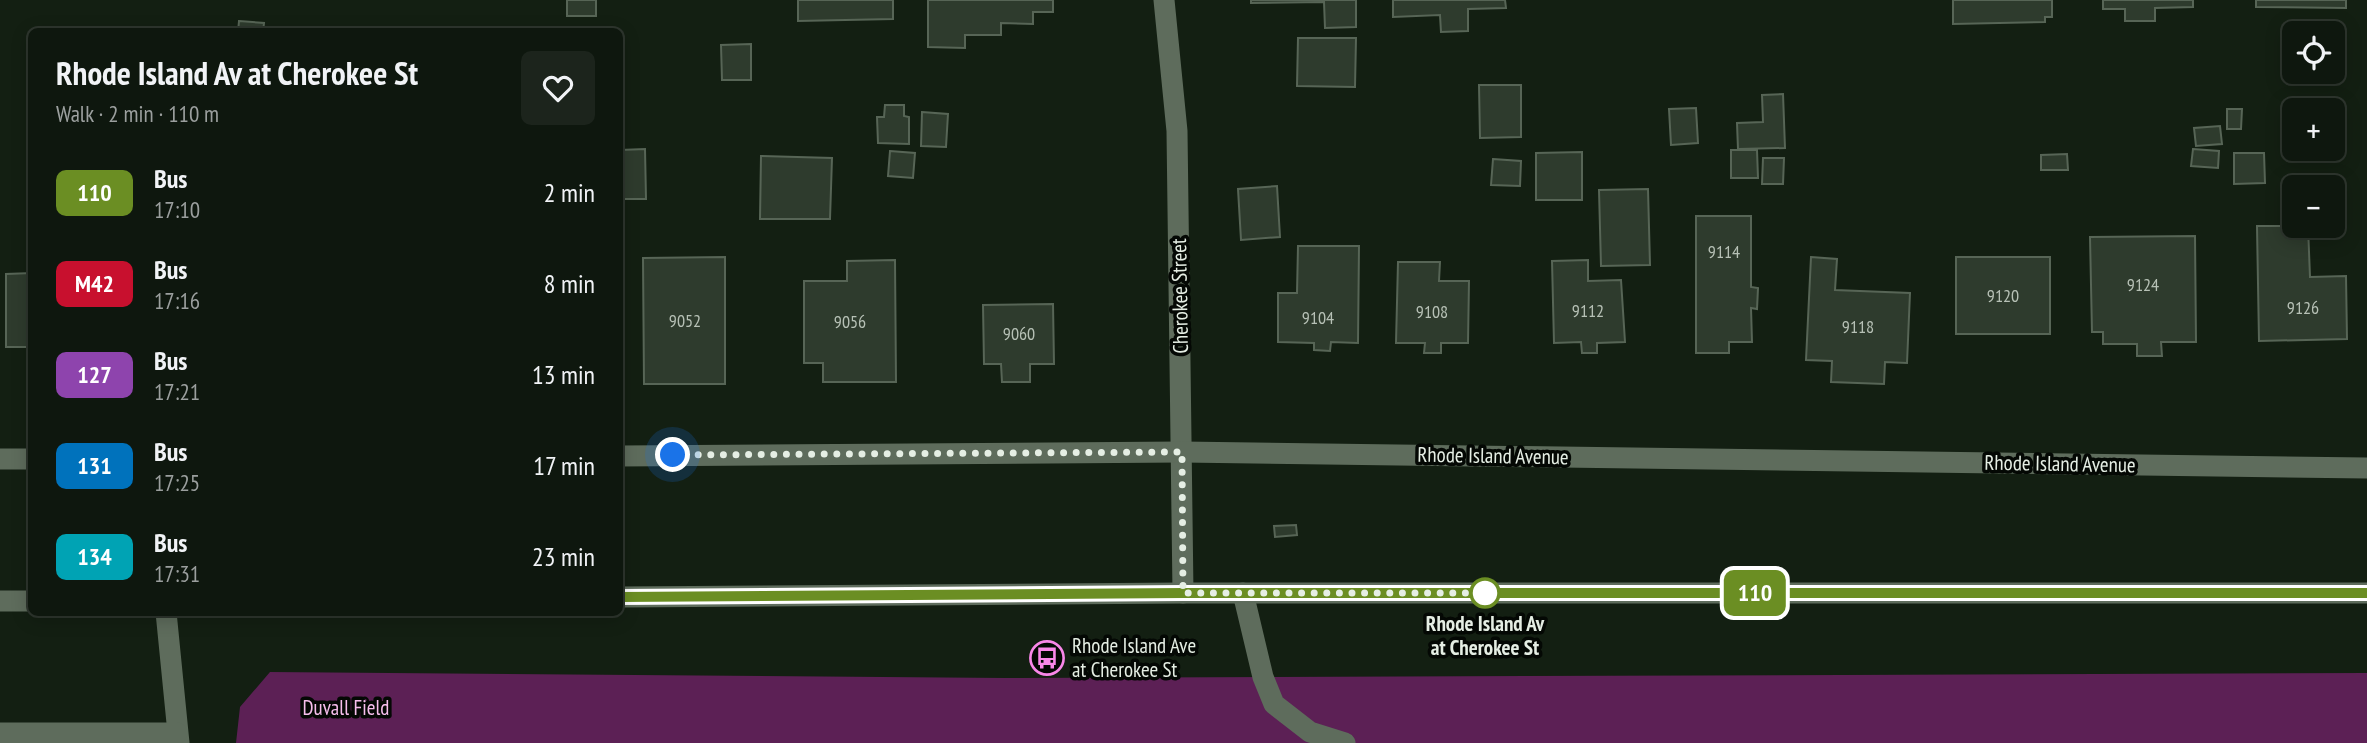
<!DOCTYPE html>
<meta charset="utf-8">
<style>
:root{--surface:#0e170e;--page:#1c241c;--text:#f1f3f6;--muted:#9b9f9e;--line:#2e362e}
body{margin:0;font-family:"PT Sans Narrow",sans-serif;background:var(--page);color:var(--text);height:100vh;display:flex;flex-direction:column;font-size:26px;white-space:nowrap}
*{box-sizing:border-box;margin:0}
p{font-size:23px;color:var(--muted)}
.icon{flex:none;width:38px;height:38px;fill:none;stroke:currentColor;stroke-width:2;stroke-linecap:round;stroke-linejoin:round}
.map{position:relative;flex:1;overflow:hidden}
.sheet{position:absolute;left:28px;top:28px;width:595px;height:588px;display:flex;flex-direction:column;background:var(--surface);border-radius:10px;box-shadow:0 4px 18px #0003,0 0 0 2px var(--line)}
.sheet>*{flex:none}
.badge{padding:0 14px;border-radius:10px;font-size:24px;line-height:46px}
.fabs{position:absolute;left:2282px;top:21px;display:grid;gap:14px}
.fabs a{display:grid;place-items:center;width:63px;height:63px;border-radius:10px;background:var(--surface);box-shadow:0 4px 18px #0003,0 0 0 2px var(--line);font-size:35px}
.you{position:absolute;width:35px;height:35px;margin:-18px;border:5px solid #fff;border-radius:50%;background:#1a73e8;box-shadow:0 0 0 10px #1a73e833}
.map>.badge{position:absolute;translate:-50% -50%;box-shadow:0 0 0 4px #fff}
.round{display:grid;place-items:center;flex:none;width:74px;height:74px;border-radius:10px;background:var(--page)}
.summary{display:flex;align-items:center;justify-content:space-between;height:119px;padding:0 28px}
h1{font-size:33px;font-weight:600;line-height:52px}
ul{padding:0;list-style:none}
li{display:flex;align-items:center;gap:21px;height:91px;padding:0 28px}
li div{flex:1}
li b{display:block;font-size:26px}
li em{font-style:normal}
li .badge{min-width:77px;font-weight:700;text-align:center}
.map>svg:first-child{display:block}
.green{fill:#5c2055}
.building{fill:#2e3b2d;stroke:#576556;stroke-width:2}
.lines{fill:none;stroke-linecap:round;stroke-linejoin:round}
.minor{stroke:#5e6c5c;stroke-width:21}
.line-casing{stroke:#fff;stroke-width:16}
.line{stroke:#6b8e23;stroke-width:10}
.walk{stroke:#e5eee4;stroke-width:7;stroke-dasharray:0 12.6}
.stop-dot{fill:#fff;stroke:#6b8e23;stroke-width:3.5}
.labels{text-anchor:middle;stroke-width:7;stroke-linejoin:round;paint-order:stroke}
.number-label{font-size:18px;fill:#b7c1b6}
.street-label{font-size:21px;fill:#e5eee4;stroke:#040804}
.stop-label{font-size:21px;font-weight:bold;fill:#e5eee4;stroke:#040804}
.poi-label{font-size:21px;fill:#e5eee4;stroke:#040804;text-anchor:start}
.park-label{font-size:21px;fill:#f7beed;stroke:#040804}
</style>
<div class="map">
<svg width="2367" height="743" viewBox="0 0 2367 743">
<rect width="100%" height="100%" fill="#131f12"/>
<polygon class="green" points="270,672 1006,678 2367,673 2367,743 236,743 240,707"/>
<g class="building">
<rect x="567" y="0" width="29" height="16"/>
<polygon points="798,0 893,0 893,19 798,21"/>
<polygon points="928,0 1053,0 1053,12 1033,12 1033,24 1001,23 1001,35 965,35 965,48 928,47"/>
<polygon points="1251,0 1356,0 1356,27 1325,28 1324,2 1251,3"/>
<polygon points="1393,0 1505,0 1506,8 1468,9 1468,31 1441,32 1440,15 1393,17"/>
<polygon points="1953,0 2052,0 2052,17 2045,17 2045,22 1953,24"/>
<polygon points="2103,0 2193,0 2193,7 2155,8 2155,21 2125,21 2125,9 2103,9"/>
<polygon points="2256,0 2346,0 2346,8 2256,7"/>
<polygon points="239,21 264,23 263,32 238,32"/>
<polygon points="1298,38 1356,38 1355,87 1297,86"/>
<polygon points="751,44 751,80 722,80 721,45"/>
<polygon points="1479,85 1521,85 1521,137 1480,138"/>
<polygon points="1783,94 1785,148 1738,149 1737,123 1763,122 1762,95"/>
<polygon points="885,105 904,105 904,116 909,117 909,144 878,143 877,117 884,117"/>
<polygon points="1696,108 1698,143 1671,145 1669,109"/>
<polygon points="2227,109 2242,109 2241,129 2227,129"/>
<polygon points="922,112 948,114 946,147 921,146"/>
<polygon points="2220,126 2222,144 2196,146 2194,128"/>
<polygon points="645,149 646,199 620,199 620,150"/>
<polygon points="2193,149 2219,151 2218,168 2191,166"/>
<polygon points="1731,150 1757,150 1758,178 1731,178"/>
<polygon points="890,151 915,153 913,178 888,176"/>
<polygon points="1582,152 1582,200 1536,200 1536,153"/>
<polygon points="2234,153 2264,153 2265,183 2234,184"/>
<polygon points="2067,154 2068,170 2041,170 2041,155"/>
<polygon points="761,156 832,158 830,219 760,219"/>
<polygon points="1763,158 1784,158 1783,184 1762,184"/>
<polygon points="1493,159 1521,161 1520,186 1491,185"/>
<polygon points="1277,186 1280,237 1241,240 1238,189"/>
<polygon points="1648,189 1650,265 1601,266 1599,190"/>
<polygon points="1696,216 1751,216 1751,287 1758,288 1757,309 1751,308 1752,342 1729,342 1729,353 1696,353"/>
<polygon points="2257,226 2308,226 2310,277 2346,276 2347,339 2259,341"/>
<polygon points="2195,236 2196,342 2161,342 2162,356 2137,356 2137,344 2103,344 2103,332 2092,332 2090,237"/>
<polygon points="1298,246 1359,246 1358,343 1331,342 1330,351 1314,350 1314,343 1278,342 1278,293 1297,293"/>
<polygon points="725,257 725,384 644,384 643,258"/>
<polygon points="1811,257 1837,259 1835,290 1910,293 1907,363 1885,362 1884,384 1831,382 1832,361 1806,360"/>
<rect x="1956" y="257" width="94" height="77"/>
<polygon points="895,260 896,382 823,382 823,363 804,363 804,281 847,281 847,261"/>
<polygon points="1588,260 1588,281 1621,280 1625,342 1597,343 1597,353 1582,353 1581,342 1554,343 1552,261"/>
<polygon points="1398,262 1440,262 1439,281 1469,281 1468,343 1441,343 1441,353 1424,353 1425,343 1396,343"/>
<polygon points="32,273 32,347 6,347 6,274"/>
<polygon points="1053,304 1054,364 1030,364 1030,382 1002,382 1001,364 984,364 983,305"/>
<polygon points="1296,525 1297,535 1275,537 1274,526"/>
</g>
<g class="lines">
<g class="minor">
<polyline points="1164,0 1177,131 1183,593"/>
<polyline points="620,456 1182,452 2367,468"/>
<polyline points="0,459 32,459"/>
<polyline points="1243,593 1263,677 1274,704 1310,732 1345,743"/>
<polyline points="620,597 1183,593 2367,593"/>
<polyline points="0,601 32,601"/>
<polyline points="166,612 179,743"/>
<polyline points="0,733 177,733"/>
</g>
</g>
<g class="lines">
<g class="line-casing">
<polyline id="line" points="620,597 1183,593 2367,593"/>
</g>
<use href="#line" class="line"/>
<polyline class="walk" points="673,455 1182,452 1183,593 1490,593 1485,593"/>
</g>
<defs>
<g id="bus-ring" transform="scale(1.75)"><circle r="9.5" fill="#040804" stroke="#f987e9" stroke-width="1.5"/><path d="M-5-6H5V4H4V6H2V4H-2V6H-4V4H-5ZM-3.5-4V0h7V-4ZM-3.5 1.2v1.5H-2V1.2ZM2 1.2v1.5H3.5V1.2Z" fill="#f987e9"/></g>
</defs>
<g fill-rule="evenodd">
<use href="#bus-ring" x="1047" y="658"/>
</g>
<circle class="stop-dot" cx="1485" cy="593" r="14"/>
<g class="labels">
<g class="number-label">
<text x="1724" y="258">9114</text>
<text x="2143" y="291">9124</text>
<text x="2003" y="302">9120</text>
<text x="2303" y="314">9126</text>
<text x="1588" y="317">9112</text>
<text x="1432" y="318">9108</text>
<text x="1318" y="324">9104</text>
<text x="685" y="327">9052</text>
<text x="850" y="328">9056</text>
<text x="1858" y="333">9118</text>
<text x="1019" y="340">9060</text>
</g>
<g class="street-label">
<text transform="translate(1180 296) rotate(-91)" y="7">Cherokee Street</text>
<text transform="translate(1493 456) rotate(1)" y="7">Rhode Island Avenue</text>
<text transform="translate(2060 464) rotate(1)" y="7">Rhode Island Avenue</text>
</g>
<g class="stop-label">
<text x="1485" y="631">Rhode Island Av<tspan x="1485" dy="24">at Cherokee St</tspan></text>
</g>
<g class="poi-label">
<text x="1072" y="653">Rhode Island Ave<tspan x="1072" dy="24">at Cherokee St</tspan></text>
</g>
<g class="park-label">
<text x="346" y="715">Duvall Field</text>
</g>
</g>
</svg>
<div class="fabs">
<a><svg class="icon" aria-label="locate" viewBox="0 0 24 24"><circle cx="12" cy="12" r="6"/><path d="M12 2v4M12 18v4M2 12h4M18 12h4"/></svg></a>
<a>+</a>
<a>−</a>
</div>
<div class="you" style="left:673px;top:455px"></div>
<b class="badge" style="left:1755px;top:593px;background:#6b8e23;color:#fff">110</b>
<section class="sheet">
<div class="summary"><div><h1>Rhode Island Av at Cherokee St</h1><p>Walk · 2 min · 110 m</p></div><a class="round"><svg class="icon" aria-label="heart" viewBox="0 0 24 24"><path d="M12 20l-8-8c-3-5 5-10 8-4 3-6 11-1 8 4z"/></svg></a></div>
<ul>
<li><span class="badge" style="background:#6b8e23;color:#fff">110</span><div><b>Bus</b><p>17:10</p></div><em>2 min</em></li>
<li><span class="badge" style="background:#c8102e;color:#fff">M42</span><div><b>Bus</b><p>17:16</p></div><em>8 min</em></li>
<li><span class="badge" style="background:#8e44ad;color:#fff">127</span><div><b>Bus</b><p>17:21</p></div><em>13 min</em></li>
<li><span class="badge" style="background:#0072bc;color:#fff">131</span><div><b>Bus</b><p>17:25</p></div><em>17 min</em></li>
<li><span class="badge" style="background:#00a3b4;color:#fff">134</span><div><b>Bus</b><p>17:31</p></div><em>23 min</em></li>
</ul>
</section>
</div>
